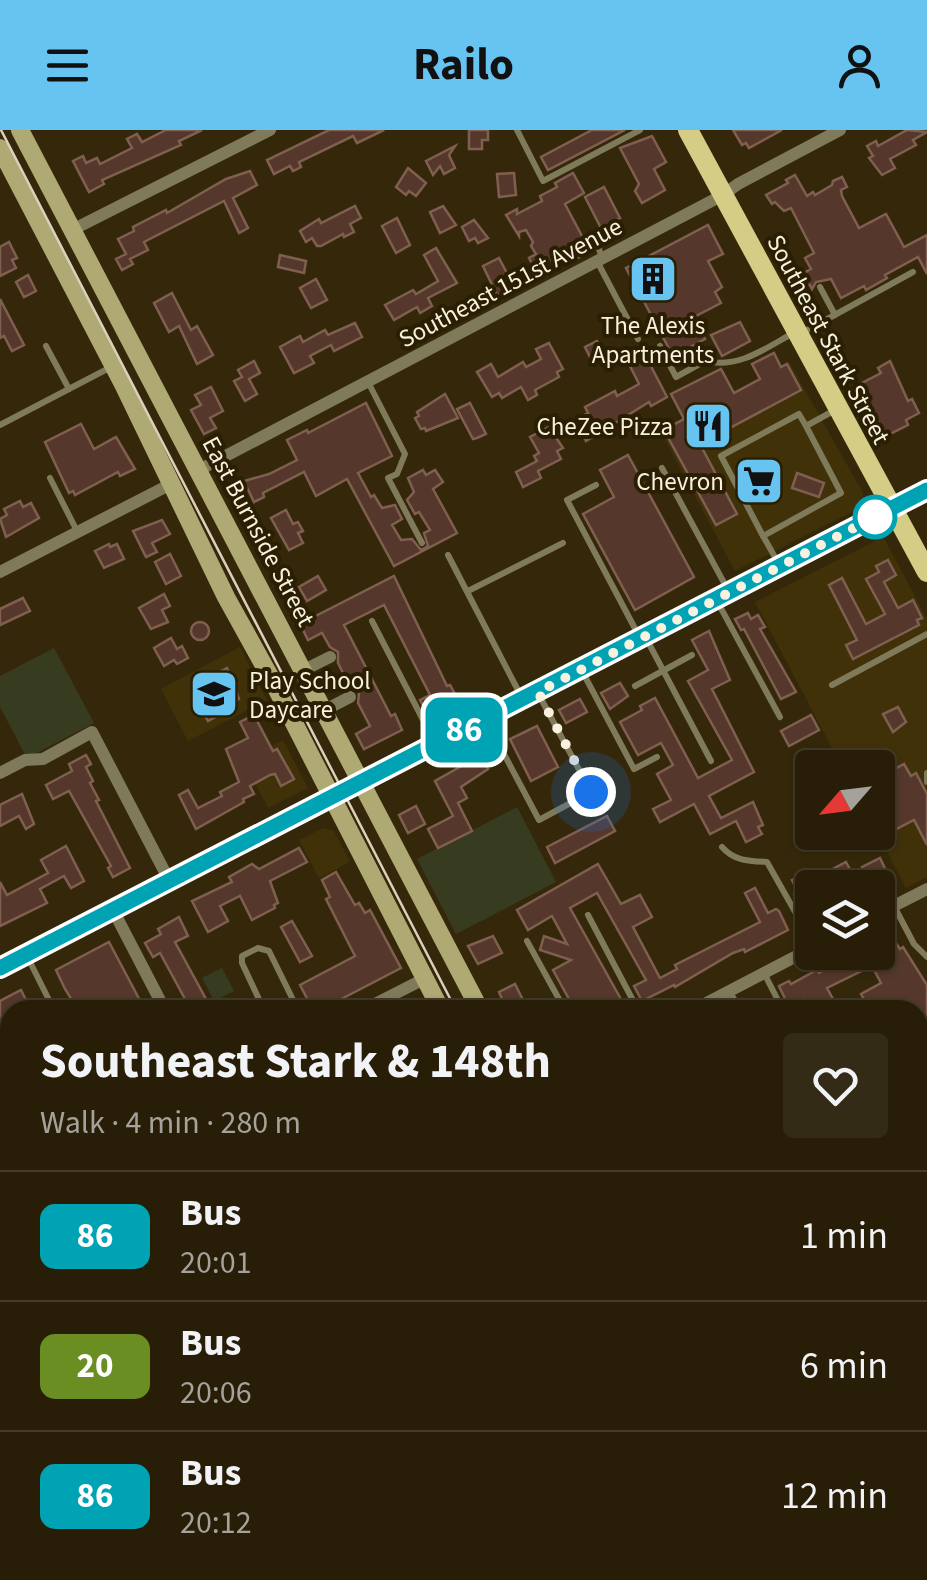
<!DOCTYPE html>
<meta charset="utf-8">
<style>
:root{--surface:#281e08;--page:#342b16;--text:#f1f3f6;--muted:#a5a29c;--line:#443c29;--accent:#67c4f0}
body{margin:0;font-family:"Source Sans 3",sans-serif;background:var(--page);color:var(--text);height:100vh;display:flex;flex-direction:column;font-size:38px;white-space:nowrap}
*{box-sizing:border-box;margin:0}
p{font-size:32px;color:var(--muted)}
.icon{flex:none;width:55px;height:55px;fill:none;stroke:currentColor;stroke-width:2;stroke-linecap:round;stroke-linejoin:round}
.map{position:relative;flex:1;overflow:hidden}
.details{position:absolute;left:0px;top:870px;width:928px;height:580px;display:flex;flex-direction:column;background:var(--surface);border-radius:30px 30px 0 0;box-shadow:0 2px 8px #0004,0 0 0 2px var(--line)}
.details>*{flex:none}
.badge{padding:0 20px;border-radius:15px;font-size:35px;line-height:65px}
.needle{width:65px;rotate:242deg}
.tools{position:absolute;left:795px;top:620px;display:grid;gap:20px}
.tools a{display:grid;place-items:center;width:100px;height:100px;border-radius:10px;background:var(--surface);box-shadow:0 2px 8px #0004,0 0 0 2px var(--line);font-size:50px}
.you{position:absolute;width:50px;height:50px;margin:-25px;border:8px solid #fff;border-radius:50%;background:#1a73e8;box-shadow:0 0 0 15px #1a73e833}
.map>.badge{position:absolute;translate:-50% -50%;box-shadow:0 0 0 5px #fff}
.round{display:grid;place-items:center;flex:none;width:105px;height:105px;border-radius:10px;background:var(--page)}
.headline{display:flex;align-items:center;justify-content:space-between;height:170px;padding:0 40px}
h1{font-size:48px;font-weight:700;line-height:75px}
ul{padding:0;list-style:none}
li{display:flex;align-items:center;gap:30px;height:130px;padding:0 40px;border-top:2px solid var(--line)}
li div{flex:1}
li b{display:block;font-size:38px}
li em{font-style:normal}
li .badge{min-width:110px;font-weight:700;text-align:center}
header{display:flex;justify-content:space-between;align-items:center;height:130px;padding:0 40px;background:var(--accent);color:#111;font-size:45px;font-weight:700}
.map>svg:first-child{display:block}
.built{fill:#403109}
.green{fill:#373c21}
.building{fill:#55382b;stroke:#7f5f50;stroke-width:2.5}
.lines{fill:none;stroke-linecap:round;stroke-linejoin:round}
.lane{stroke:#7f7b5a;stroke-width:6}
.street{stroke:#7f7b5a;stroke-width:12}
.secondary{stroke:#afa973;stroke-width:18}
.primary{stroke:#d5cc86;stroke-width:20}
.tram{stroke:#d9d0bd;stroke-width:2.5}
.line-casing{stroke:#fff;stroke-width:22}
.line{stroke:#00a3b4;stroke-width:15}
.walk{stroke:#f9f1e0;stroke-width:10;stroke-dasharray:0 18}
.stop-dot{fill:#fff;stroke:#00a3b4;stroke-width:5}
.labels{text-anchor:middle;stroke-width:8;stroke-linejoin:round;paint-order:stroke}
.street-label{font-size:25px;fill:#f9f1e0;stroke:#2a1f02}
.poi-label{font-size:25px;fill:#f9f1e0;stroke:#2a1f02;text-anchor:end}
</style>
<header><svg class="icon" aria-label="menu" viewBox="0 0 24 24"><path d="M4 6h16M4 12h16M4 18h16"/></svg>Railo<svg class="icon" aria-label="person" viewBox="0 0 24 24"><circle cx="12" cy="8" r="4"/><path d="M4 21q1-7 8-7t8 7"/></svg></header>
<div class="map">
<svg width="927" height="1450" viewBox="0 0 927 1450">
<rect width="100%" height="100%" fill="#35280a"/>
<g class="built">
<polygon points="789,232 863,363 863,369 856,380 735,441 660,300"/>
<polygon points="881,408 884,408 927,489 927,747 906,758 877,703 878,638 842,637 755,472"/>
<polygon points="240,517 267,570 188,611 161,559"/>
<polygon points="283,610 308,658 268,678 243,630"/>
<polygon points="323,698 334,701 350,732 319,748 299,710"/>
</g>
<g class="green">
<polygon points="54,518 94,593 27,628 0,577 0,546"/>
<polygon points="517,677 556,752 456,804 417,729"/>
<polygon points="222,838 234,861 214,871 202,848"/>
<polygon points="10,940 10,1035 0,1040 0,945"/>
</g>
<g class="building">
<polygon points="166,0 202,0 179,11 181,15 102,50 104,54 89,62 73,31 83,26 86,33 97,28 100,34 132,18 127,9 137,4 142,12"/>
<polygon points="329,0 384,0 357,13 353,6 299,32 301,37 293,41 290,36 274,44 267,30"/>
<polygon points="469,0 488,0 488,10 482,10 482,19 469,19"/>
<polygon points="592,0 625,0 548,40 541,27"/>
<polygon points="733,0 782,0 749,18 746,13 742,15"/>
<polygon points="907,0 927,2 913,10 916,15 890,29 895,38 882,45 869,28 873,26 867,16 876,11 878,16"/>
<polygon points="652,6 666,32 654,39 665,60 642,73 635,61 639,54 620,18"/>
<polygon points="455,16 449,25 455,38 444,44 440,36 433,45 426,31"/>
<polygon points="408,38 426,53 416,66 409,61 406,65 396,57"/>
<polygon points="250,41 257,55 233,68 248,98 239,103 224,71 144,112 148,120 130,129 133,134 122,140 116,129 126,124 118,109 134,101 133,97 166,80 167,83 226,49"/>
<polygon points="514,43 516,65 499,67 497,44"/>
<polygon points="573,43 584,63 565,74 583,108 556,122 558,126 535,139 529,128 536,124 531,116 533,112 526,100 519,102 519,106 506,85 517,79 517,84 542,71 540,66 557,57 555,53"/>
<polygon points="795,45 807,66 813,62 815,65 832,55 833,51 842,47 847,57 841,60 842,66 859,98 886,84 904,117 927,105 927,144 918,127 885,145 887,148 866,160 864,156 841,168 831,149 816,152 812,159 810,155 806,157 800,145 811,139 805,128 814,123 791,78 784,81 775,72 772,74 766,65 788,53 786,50"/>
<polygon points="604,57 620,88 601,98 585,67"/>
<polygon points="355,76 361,88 350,94 354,102 344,107 343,104 321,116 317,116 312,108 306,112 300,101 319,89 321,93"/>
<polygon points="443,76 456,95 440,103 430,82"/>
<polygon points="397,88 410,115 396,123 382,96"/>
<polygon points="474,90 488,108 478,113 475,108 469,111 462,97"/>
<polygon points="708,95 723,124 708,131 722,157 715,162 721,173 694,187 705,209 673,226 626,138"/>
<polygon points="9,112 17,128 12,130 16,138 0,146 0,117"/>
<polygon points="436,118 457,153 428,168 432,176 420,183 417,177 394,190 385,175 413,160 416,164 438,151 424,125"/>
<polygon points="280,125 306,131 304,143 278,137"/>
<polygon points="499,128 510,149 503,153 507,160 497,165 483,136"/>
<polygon points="28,145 36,161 24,167 16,152"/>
<polygon points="316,149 327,170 311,178 300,158"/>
<polygon points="172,163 191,200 197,196 213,225 197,234 179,196 169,202 154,173"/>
<polygon points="0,169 24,215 12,221 4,206 0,208"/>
<polygon points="740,192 750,211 722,226 711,205"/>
<polygon points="355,193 362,207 334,221 331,215 310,226 314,233 294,243 280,217 300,206 303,212 325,200 328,205"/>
<polygon points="597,211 605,227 593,233 585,217"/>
<polygon points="549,213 563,239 557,242 559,247 535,260 537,265 528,270 521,257 502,268 499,263 492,267 477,242 491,234 498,247 523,232 526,237 541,229 536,219"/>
<polygon points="643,221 667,267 651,276 649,272 586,311 575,290 588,283 585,277 615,261 617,266 639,254 627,230"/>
<polygon points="774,223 781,237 787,234 801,260 700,314 737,384 716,395 664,300 684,289 671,264 721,239 734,263 760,249 752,234"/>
<polygon points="254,231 260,243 249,249 257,264 245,271 234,251 242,247 238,240"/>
<polygon points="890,231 908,271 912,269 919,283 906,290 908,295 886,306 858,255 881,243 878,238"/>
<polygon points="211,257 223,281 210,288 216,298 204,304 191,280 201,275 195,265"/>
<polygon points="445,264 458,288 426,301 425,298 421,299 415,288 419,286 417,282"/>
<polygon points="366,273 392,326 358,343 371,367 374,365 382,378 395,375 402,389 392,395 401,410 412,409 421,420 428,416 424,403 430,400 419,382 415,384 407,370 414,362 408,348 423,340 426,345 435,340 443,352 433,359 457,403 394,436 347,349 316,366 304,342 263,363 264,367 254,372 244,351 269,344 297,330 287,310 307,300 308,303"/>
<polygon points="470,273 486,304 477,308 473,309 457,279"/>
<polygon points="81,294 94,319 116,307 135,339 120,346 118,342 75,365 73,361 69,363 45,312"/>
<polygon points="549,297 563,318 557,321 561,329 538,341 541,348 523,357 516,342 537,331 534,326 539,323 530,307"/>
<polygon points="628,325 694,447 635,480 583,384 614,367 600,340"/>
<polygon points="765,331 779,357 754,370 740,344"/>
<polygon points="797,343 824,353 819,367 792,358"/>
<polygon points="20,371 23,377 31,373 39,388 6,407 0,389 7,385 4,379"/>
<polygon points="286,380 293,394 298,392 303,401 298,403 303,413 289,420 271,388"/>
<polygon points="162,390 170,404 152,413 157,422 146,427 133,401"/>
<polygon points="109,414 110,417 117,414 124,429 104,438 95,421"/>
<polygon points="170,424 181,446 166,454 155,432"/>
<polygon points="888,430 896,445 884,452 898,478 913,470 922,488 917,490 919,495 853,529 846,515 857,510 829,455 842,448 866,494 885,484 866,449 879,442 876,436"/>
<polygon points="318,446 326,460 307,471 299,457"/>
<polygon points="394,446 447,556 450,555 459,571 429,586 420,570 430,565 384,475 344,495 391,586 395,584 402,600 364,619 356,604 370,596 358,573 359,563 350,557 338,533 338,522 330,517 322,503 308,510 300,494"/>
<polygon points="164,464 170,476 162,480 168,492 151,499 139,478"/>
<polygon points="23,468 30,481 0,495 0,479"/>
<polygon points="748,483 751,489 758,485 765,497 760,499 796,562 781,569 744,499 741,500 735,489"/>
<circle cx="200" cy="501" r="9"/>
<polygon points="709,501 730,550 712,559 754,642 709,666 721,688 753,672 763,695 758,697 762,704 746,712 736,691 710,704 694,674 660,692 653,679 671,670 657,644 673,635 661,613 638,625 620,592 642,580 640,576 655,568 698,648 732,630 688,551 708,540 692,510"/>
<polygon points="171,508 177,519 182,516 188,528 177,534 174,530 164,536 154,518"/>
<polygon points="227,538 239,569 217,581 219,585 208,591 196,570 215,560 208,548"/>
<polygon points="620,553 628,566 610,579 601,563"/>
<polygon points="580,569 587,582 566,593 559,580"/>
<polygon points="898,577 906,592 893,602 883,584"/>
<polygon points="254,585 273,621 277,619 294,649 281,656 275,644 270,645 250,656 254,664 243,669 244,672 196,699 179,665 188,660 198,678 222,666 220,662 239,652 226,619 248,608 240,592"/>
<polygon points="811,585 819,600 789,616 781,601"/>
<polygon points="537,596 558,637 531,651 510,609"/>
<polygon points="86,625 91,634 86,637 93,651 90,653 99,670 96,671 130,738 113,747 108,738 111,736 69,661 53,669 46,655 72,641 69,634"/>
<polygon points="481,625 488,639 461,657 467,668 458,673 472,701 438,718 428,699 453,686 435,651"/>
<polygon points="904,634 911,646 916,643 927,664 927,715 914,690 883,706 878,696 878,648"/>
<polygon points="22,664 34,694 26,699 19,686 0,696 0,675"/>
<polygon points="416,676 425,694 408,703 399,685"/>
<polygon points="607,686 615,701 555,733 547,717"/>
<polygon points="66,716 84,751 71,758 64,746 40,759 47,773 0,796 0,752 7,765 48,743 41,730"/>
<polygon points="299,718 307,732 270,751 278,773 274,775 275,778 252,790 240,766 220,776 228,791 208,802 192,771 232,752 229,747 252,734 259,739"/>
<polygon points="880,728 891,751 878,757 878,752 871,755 862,737"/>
<polygon points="846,732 855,749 840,758 812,758 812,775 802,780 794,765 798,762 792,750 806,743 810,751"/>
<polygon points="598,734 621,774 640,765 652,787 633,797 660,848 677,839 675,835 760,792 745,763 755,758 768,783 776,779 779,781 788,800 745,822 744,819 733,823 675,857 674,855 642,871 634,856 646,850 597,763 570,778 627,880 575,880 553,840 571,830 540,820 544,806 567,814 552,786 528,800 517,780"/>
<polygon points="336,742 355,775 359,773 365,783 370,780 401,838 320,880 313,880 300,855 355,826 326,769 330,767 322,750"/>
<polygon points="179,787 188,806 175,812 212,880 191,880 160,823 153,827 145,813 161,804 158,799"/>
<polygon points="292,791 312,826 300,832 281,797"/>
<polygon points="889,803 900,819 903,817 927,855 927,927 918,909 918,880 908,880 906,876 898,880 870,880 861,864 881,853 872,836 827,858 839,880 810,880 804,869 789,877 779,856 789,851 791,854 817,840 819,843 852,826 854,830 867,822 878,822 878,809"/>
<polygon points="493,806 502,823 478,834 468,816"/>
<polygon points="109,812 145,880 78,880 65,859 56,840"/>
<polygon points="515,854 528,880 507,880 499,862"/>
<polygon points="21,860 31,880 10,880 10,908 0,913 0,871"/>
<polygon points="927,1039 927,1142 918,1125 918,1044"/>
<polygon points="0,1120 10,1140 10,1177 0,1157"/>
<polygon points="918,1203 927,1221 927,1237 918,1242"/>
<polygon points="284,1440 305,1440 310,1450 289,1450"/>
<polygon points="460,1440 469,1440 473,1447 468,1450 441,1450"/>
<polygon points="662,1440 712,1440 718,1450 667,1450"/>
<polygon points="785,1440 831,1440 835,1450 790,1450"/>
</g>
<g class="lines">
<g class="lane">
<polyline points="517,0 543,51 640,0"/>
<polyline points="571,129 598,116 602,128"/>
<polyline points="598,133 638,209"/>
<polyline points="820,157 835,185"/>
<polyline points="800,204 913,142"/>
<polyline points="46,216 69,259"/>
<path d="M660,216l16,31 29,-16c34,8 61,-13 90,-29"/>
<polyline points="368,252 405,324 397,344 388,348 422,413"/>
<polyline points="0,295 113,236"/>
<polyline points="806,296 841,363 763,406 721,326 799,284 806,296 837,279"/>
<polyline points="662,338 729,462"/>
<polyline points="50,348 77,401"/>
<polyline points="596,355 567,370 640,508"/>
<polyline points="763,406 780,436"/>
<polyline points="448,425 522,568"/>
<polyline points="468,461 563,413"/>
<polyline points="717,471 780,587"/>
<polyline points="372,491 435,613"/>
<polyline points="646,508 711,631"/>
<polyline points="581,539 634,639 657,627"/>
<polyline points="832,555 927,504"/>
<polyline points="635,556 692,525"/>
<polyline points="486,590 539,690 591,662 539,565"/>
<polyline points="927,643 927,652"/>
<path d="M722,717c12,14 27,14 45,15l40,71 4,14"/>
<polyline points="894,776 914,814 927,827"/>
<polyline points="588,785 638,880"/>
<polyline points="527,811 565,880"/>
<polyline points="28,828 54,880"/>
<polyline points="764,843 783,880"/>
<polyline points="730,862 740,880"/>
<polyline points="264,880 242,833 242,826 258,818 269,821 298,880"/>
<polyline points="918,1146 924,1159"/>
<polyline points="918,1258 927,1277"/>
<polyline points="0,1340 10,1359"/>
<polyline points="276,1440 281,1450"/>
<polyline points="531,1440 536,1450"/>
<polyline points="838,1440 843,1450"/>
</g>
<g class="street">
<polyline points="70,101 270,0"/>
<polyline points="199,340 723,65 738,54 840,0"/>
<polyline points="0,442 171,354"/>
<polyline points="304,540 330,527"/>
<polyline points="325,580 350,567"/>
<polyline points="0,643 25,630 43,629 92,602 169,750"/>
<polyline points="113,780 165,880"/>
<polyline points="878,784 927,759"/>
<polyline points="363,880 424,849"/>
<polyline points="693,880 812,818"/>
<polyline points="0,1045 10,1040"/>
<polyline points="0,1060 10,1079"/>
<polyline points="919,1162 927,1177"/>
<polyline points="0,1239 10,1233"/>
<polyline points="358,1450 378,1440"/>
</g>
<g class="secondary">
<polyline points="20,0 480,880"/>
<polyline points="0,18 123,254 226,467 272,550 441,880"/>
<polyline points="0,838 927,360"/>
<polyline points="732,1440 738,1450"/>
<polyline points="766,1440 771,1450"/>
</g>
<polyline class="primary" points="688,0 927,442"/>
<g class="tram">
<polyline points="1,0 456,880"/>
<polyline points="745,1440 750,1450"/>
</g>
</g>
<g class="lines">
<g class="line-casing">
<polyline id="line" points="0,838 927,360"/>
</g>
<use href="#line" class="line"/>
<polyline class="walk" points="591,662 538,562 875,387"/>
</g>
<defs>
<g id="building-square" transform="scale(2.5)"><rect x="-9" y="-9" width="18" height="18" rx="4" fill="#67c4f0" stroke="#2a1f02"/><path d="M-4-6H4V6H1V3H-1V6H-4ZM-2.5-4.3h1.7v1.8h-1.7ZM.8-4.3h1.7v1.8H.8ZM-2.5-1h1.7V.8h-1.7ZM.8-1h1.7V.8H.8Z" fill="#111"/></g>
<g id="restaurant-square" transform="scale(2.5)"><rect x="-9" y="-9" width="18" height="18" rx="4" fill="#67c4f0" stroke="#2a1f02"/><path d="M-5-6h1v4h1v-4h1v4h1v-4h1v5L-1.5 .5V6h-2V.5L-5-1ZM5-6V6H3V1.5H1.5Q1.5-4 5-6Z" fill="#111"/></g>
<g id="supermarket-square" transform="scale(2.5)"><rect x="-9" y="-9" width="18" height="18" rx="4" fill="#67c4f0" stroke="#2a1f02"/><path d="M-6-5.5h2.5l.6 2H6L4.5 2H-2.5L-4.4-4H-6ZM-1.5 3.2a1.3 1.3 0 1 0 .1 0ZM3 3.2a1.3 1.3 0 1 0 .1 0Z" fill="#111"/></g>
<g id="school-square" transform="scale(2.5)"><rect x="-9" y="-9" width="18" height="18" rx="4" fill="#67c4f0" stroke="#2a1f02"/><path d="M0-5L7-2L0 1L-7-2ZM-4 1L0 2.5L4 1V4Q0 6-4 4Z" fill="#111"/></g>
</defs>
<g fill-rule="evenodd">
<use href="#building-square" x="653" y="149"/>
<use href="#restaurant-square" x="708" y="296"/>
<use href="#supermarket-square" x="759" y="351"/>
<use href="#school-square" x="214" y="564"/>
</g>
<circle class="stop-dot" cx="875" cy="387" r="20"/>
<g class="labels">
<g class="street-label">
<text transform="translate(510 152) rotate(-28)" y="9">Southeast 151st Avenue</text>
<text transform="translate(829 209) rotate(62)" y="9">Southeast Stark Street</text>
<text transform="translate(259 401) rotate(62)" y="9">East Burnside Street</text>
</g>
<g class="poi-label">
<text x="653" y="204" text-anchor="middle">The Alexis<tspan x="653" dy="29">Apartments</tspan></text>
<text x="673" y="305">CheZee Pizza</text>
<text x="724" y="360">Chevron</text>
<text x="249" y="559" text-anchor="start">Play School<tspan x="249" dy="29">Daycare</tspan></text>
</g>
</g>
</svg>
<div class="tools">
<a><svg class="needle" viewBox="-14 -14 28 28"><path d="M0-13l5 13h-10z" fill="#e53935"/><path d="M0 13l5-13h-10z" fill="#a5a29c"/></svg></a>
<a><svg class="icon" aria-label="layers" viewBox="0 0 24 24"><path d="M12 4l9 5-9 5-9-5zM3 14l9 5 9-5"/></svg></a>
</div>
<div class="you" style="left:591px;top:662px"></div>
<b class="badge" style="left:464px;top:600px;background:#00a3b4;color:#fff">86</b>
<section class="details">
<div class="headline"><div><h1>Southeast Stark &amp; 148th</h1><p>Walk · 4 min · 280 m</p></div><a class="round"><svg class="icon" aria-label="heart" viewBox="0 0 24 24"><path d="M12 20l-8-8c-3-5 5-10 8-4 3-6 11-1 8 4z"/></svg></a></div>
<ul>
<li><span class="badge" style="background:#00a3b4;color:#fff">86</span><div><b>Bus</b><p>20:01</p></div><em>1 min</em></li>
<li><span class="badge" style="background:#6b8e23;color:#fff">20</span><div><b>Bus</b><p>20:06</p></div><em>6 min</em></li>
<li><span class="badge" style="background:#00a3b4;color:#fff">86</span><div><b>Bus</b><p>20:12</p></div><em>12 min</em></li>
</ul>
</section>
</div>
